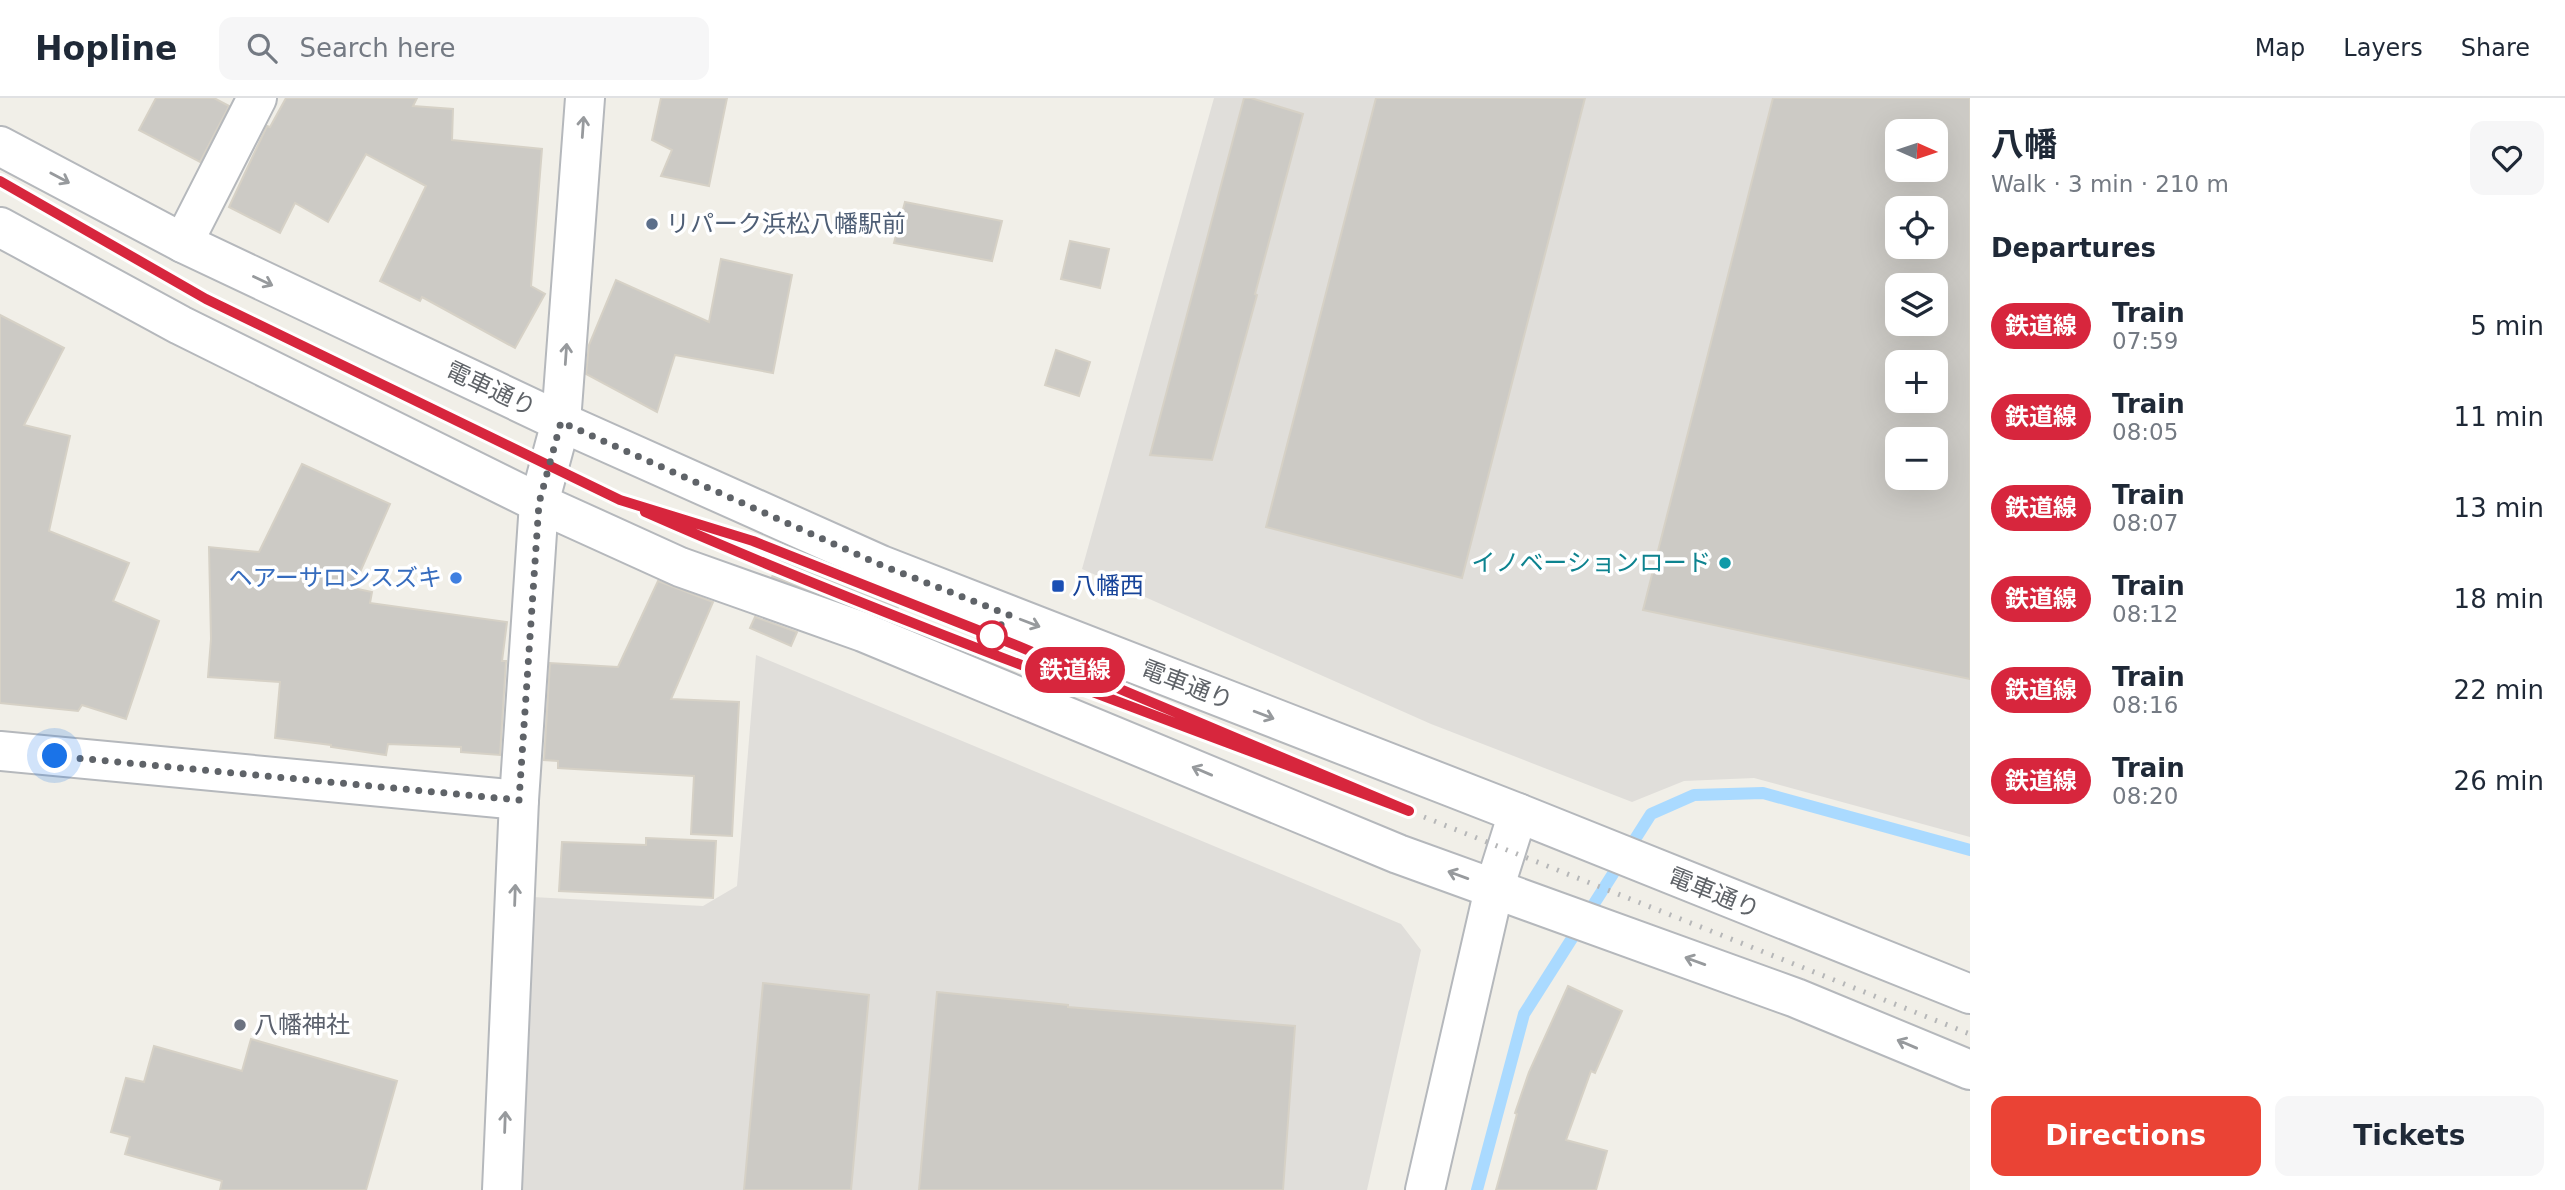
<!DOCTYPE html>
<meta charset="utf-8">
<style>
:root{--surface:#fff;--page:#f6f6f7;--text:#1f2937;--muted:#747a83;--line:#e0e1e3;--accent:#ea4335}
body{margin:0;font-family:"DejaVu Sans","Noto Sans JP",sans-serif;background:var(--page);color:var(--text);height:100vh;display:flex;flex-direction:column;font-size:26px;white-space:nowrap}
*{box-sizing:border-box;margin:0}
p{font-size:23px;color:var(--muted)}
.icon{flex:none;width:38px;height:38px;fill:none;stroke:currentColor;stroke-width:2;stroke-linecap:round;stroke-linejoin:round}
.map{position:relative;flex:1;overflow:hidden}
.panel{display:flex;flex-direction:column;background:var(--surface);width:595px}
.panel>*{flex:none}
.badge{padding:0 14px;border-radius:23px;font-size:24px;line-height:46px}
.needle{width:46px;rotate:93deg}
.controls{position:absolute;left:1885px;top:21px;display:grid;gap:14px}
.controls a{display:grid;place-items:center;width:63px;height:63px;border-radius:14px;background:var(--surface);box-shadow:0 7px 28px #0002;font-size:35px}
.you{position:absolute;width:35px;height:35px;margin:-18px;border:5px solid #fff;border-radius:50%;background:#1a73e8;box-shadow:0 0 0 10px #1a73e833}
.map>.badge{position:absolute;translate:-50% -50%;box-shadow:0 0 0 4px #fff}
h2{padding:0 21px;font-size:26px;line-height:63px}
.round{display:grid;place-items:center;flex:none;width:74px;height:74px;border-radius:14px;background:var(--page)}
.overview{display:flex;align-items:center;justify-content:space-between;height:119px;padding:0 21px}
h1{font-size:33px;font-weight:700;line-height:52px}
.primary-button{display:flex;gap:14px;margin-top:auto;padding:14px 21px}
.primary-button a{flex:1;height:80px;border-radius:14px;background:var(--accent);color:#fff;font-size:28px;font-weight:700;line-height:80px;text-align:center}
.primary-button a+a{background:var(--page);color:var(--text)}
ul{padding:0;list-style:none}
li{display:flex;align-items:center;gap:21px;height:91px;padding:0 21px}
li div{flex:1}
li b{display:block;font-size:26px}
li em{font-style:normal}
li .badge{min-width:77px;font-weight:700;text-align:center}
header{display:flex;align-items:center;gap:42px;box-sizing:border-box;height:98px;padding:0 35px;background:var(--surface);border-bottom:2px solid var(--line)}
header strong{font-size:33px}
nav{display:flex;gap:38px;margin-inline-start:auto;font-size:24px}
.search{width:490px;height:63px;background:var(--page);display:flex;align-items:center;gap:18px;box-sizing:border-box;padding:0 24px;border-radius:14px;color:var(--muted);font-size:26px}
main{display:flex;flex:1;min-height:0}
.map>svg:first-child{display:block}
.industrial{fill:#e0deda;fill-rule:evenodd}
.lines{fill:none;stroke-linecap:round;stroke-linejoin:round}
.stream{stroke:#aadaff;stroke-width:12}
.building{fill:#cccac5;stroke:#d6d1c6;stroke-width:2;fill-rule:evenodd}
.minor-casing{stroke:#b5b8bc;stroke-width:42}
.minor{stroke:#fff;stroke-width:38}
.rail{stroke:#b6b7b8;stroke-width:5;stroke-dasharray:2 9;stroke-linecap:butt}
.oneway{stroke:#979a9d}
.line-casing{stroke:#fff;stroke-width:16}
.line{stroke:#d7263d;stroke-width:10}
.walk{stroke:#5f6368;stroke-width:7;stroke-dasharray:0 12.6}
.service-dot{fill:#5c6f8a;stroke:#fff;stroke-width:2.5}
.culture-dot{fill:#0f9aa8;stroke:#fff;stroke-width:2.5}
.shop-dot{fill:#3f7fe0;stroke:#fff;stroke-width:2.5}
.transit-dot{fill:#1a4fb4;stroke:#fff;stroke-width:2.5}
.stop-dot{fill:#fff;stroke:#d7263d;stroke-width:3.5}
.worship-dot{fill:#6b7280;stroke:#fff;stroke-width:2.5}
.labels{text-anchor:middle;stroke-width:7;stroke-linejoin:round;paint-order:stroke}
.service-label{font-size:24px;fill:#4e5e75;stroke:#fff;text-anchor:start}
.street-label{font-size:24px;fill:#5f6368;stroke:#fff}
.culture-label{font-size:24px;fill:#0d838f;stroke:#fff;text-anchor:end}
.shop-label{font-size:24px;fill:#366cbe;stroke:#fff;text-anchor:end}
.transit-label{font-size:24px;fill:#164399;stroke:#fff;text-anchor:start}
.worship-label{font-size:24px;fill:#5b616d;stroke:#fff;text-anchor:start}
</style>
<header>
<strong>Hopline</strong>
<div class="search"><svg class="icon" aria-label="search" viewBox="0 0 24 24"><circle cx="10" cy="10" r="6"/><path d="M15 15l6 6"/></svg>Search here</div>
<nav><a>Map</a><a>Layers</a><a>Share</a></nav>
</header>
<main>
<div class="map">
<svg width="1970" height="1092" viewBox="0 0 1970 1092">
<rect width="100%" height="100%" fill="#f1efe8"/>
<g class="industrial">
<path d="M1214,0h756v739l-216,-59 -70,3 -52,21 -201,-78 -349,-155zM1897,33h39v39h-39zM1897,110h39v39h-39zM1897,187h39v39h-39zM1897,264h39v39h-39zM1897,341h39v39h-39z"/>
<polygon points="756,557 1401,826 1421,852 1367,1092 517,1092 532,799 703,808 737,788"/>
</g>
<g class="lines">
<polyline class="stream" points="1477,1092 1524,916 1651,716 1694,697 1763,695 1970,752"/>
</g>
<g class="building">
<polygon points="156,0 214,0 229,8 200,64 139,32"/>
<polygon points="286,0 417,0 413,8 453,11 452,42 542,51 531,188 545,196 515,250 422,199 420,203 380,183 426,88 366,56 328,124 295,105 280,135 229,109 267,28 270,29"/>
<polygon points="661,0 727,0 709,88 661,78 672,52 652,42"/>
<polygon points="1244,0 1251,0 1303,16 1255,196 1257,197 1212,362 1150,357"/>
<polygon points="1376,0 1585,0 1462,480 1266,429"/>
<path d="M1773,0h197v581l-327,-69zM1897,33h39v39h-39zM1897,110h39v39h-39zM1897,187h39v39h-39zM1897,264h39v39h-39zM1897,341h39v39h-39z"/>
<polygon points="905,104 1002,123 992,163 894,145"/>
<polygon points="1070,143 1109,151 1100,190 1061,181"/>
<polygon points="721,161 792,177 773,275 675,257 657,314 586,276 589,247 616,182 709,224"/>
<polygon points="0,217 64,250 24,327 70,338 49,433 129,465 113,503 159,523 126,621 82,607 78,613 0,605"/>
<polygon points="1056,252 1090,264 1079,298 1045,287"/>
<polygon points="302,366 390,406 353,490 372,494 370,505 507,524 502,563 506,563 500,657 461,654 461,649 388,646 386,657 331,649 331,647 275,640 280,584 208,579 211,541 209,449 259,454"/>
<polygon points="785,448 902,499 893,523 772,479"/>
<polygon points="658,483 713,504 671,601 739,604 732,738 691,736 694,678 558,670 558,663 544,662 550,565 618,569"/>
<polygon points="755,519 797,534 791,548 750,530"/>
<polygon points="646,740 716,743 713,800 559,793 562,744 646,747"/>
<polygon points="763,885 869,897 851,1092 744,1092"/>
<polygon points="1568,888 1622,913 1595,975 1591,973 1566,1042 1607,1053 1596,1092 1496,1092 1517,1016 1515,1015 1529,974"/>
<polygon points="937,894 1068,907 1068,909 1295,928 1283,1092 919,1092"/>
<polygon points="251,941 397,983 366,1092 220,1092 222,1083 125,1056 130,1039 111,1034 126,980 144,984 154,948 242,973"/>
</g>
<g class="lines">
<g class="minor-casing">
<g id="minor">
<polyline points="0,48 183,145 561,324 881,467 1518,715 1970,896"/>
<polyline points="0,129 180,227 539,405 680,469 863,534 1398,756 1796,900 1970,972"/>
<polyline points="183,145 257,0"/>
<polyline points="0,653 519,702"/>
<polyline points="502,1092 519,702 539,405 561,324 585,0"/>
<polyline points="1425,1092 1494,791 1518,715"/>
</g>
</g>
<use href="#minor" class="minor"/>
<g class="rail">
<polyline points="0,83 206,201 620,402 746,458 1012,563 1409,713 1970,936"/>
<polyline points="687,423 753,443 1018,548 1172,613"/>
</g>
</g>
<defs><path id="oneway-shaft" d="M-6 0H5M1.5-3L5.5 0L1.5 3" fill="none" stroke-width="1.6" stroke-linecap="round" stroke-linejoin="round" transform="scale(1.75)"/></defs>
<g class="oneway">
<use href="#oneway-shaft" transform="translate(583 29) rotate(-86)"/>
<use href="#oneway-shaft" transform="translate(60 80) rotate(28)"/>
<use href="#oneway-shaft" transform="translate(263 183) rotate(25)"/>
<use href="#oneway-shaft" transform="translate(566 256) rotate(-86)"/>
<use href="#oneway-shaft" transform="translate(1030 525) rotate(21)"/>
<use href="#oneway-shaft" transform="translate(1264 617) rotate(21)"/>
<use href="#oneway-shaft" transform="translate(1202 673) rotate(-157)"/>
<use href="#oneway-shaft" transform="translate(1458 777) rotate(-160)"/>
<use href="#oneway-shaft" transform="translate(515 797) rotate(-88)"/>
<use href="#oneway-shaft" transform="translate(1695 863) rotate(-160)"/>
<use href="#oneway-shaft" transform="translate(1907 946) rotate(-157)"/>
<use href="#oneway-shaft" transform="translate(505 1024) rotate(-88)"/>
</g>
<g class="lines">
<g class="line-casing">
<path id="line" d="M0,83l206,118 414,201 133,41 265,105 391,165c-256,-97 -514,-189 -764,-299"/>
</g>
<use href="#line" class="line"/>
<polyline class="walk" points="55,658 519,702 539,405 561,324 881,467 1009,517 992,538"/>
</g>
<circle class="service-dot" cx="652" cy="126" r="7"/>
<circle class="culture-dot" cx="1725" cy="465" r="7"/>
<circle class="shop-dot" cx="456" cy="480" r="7"/>
<rect class="transit-dot" x="1051" y="481" width="14" height="14" rx="3.5"/>
<circle class="stop-dot" cx="992" cy="538" r="14"/>
<circle class="worship-dot" cx="240" cy="927" r="7"/>
<g class="labels">
<g class="service-label">
<text x="666" y="134">リパーク浜松八幡駅前</text>
</g>
<g class="street-label">
<text transform="translate(491 291) rotate(25)" y="8">電車通り</text>
<text transform="translate(1187 587) rotate(21)" y="8">電車通り</text>
<text transform="translate(1714 795) rotate(22)" y="8">電車通り</text>
</g>
<g class="culture-label">
<text x="1711" y="473">イノベーションロード</text>
</g>
<g class="shop-label">
<text x="442" y="488">ヘアーサロンスズキ</text>
</g>
<g class="transit-label">
<text x="1072" y="496">八幡西</text>
</g>
<g class="worship-label">
<text x="254" y="935">八幡神社</text>
</g>
</g>
</svg>
<div class="controls">
<a><svg class="needle" viewBox="-14 -14 28 28"><path d="M0-13l5 13h-10z" fill="#e53935"/><path d="M0 13l5-13h-10z" fill="#747a83"/></svg></a>
<a><svg class="icon" aria-label="locate" viewBox="0 0 24 24"><circle cx="12" cy="12" r="6"/><path d="M12 2v4M12 18v4M2 12h4M18 12h4"/></svg></a>
<a><svg class="icon" aria-label="layers" viewBox="0 0 24 24"><path d="M12 4l9 5-9 5-9-5zM3 14l9 5 9-5"/></svg></a>
<a>+</a>
<a>−</a>
</div>
<div class="you" style="left:55px;top:658px"></div>
<b class="badge" style="left:1075px;top:572px;background:#d7263d;color:#fff">鉄道線</b>
</div>
<section class="panel">
<div class="overview"><div><h1>八幡</h1><p>Walk · 3 min · 210 m</p></div><a class="round"><svg class="icon" aria-label="heart" viewBox="0 0 24 24"><path d="M12 20l-8-8c-3-5 5-10 8-4 3-6 11-1 8 4z"/></svg></a></div>
<h2>Departures</h2>
<ul>
<li><span class="badge" style="background:#d7263d;color:#fff">鉄道線</span><div><b>Train</b><p>07:59</p></div><em>5 min</em></li>
<li><span class="badge" style="background:#d7263d;color:#fff">鉄道線</span><div><b>Train</b><p>08:05</p></div><em>11 min</em></li>
<li><span class="badge" style="background:#d7263d;color:#fff">鉄道線</span><div><b>Train</b><p>08:07</p></div><em>13 min</em></li>
<li><span class="badge" style="background:#d7263d;color:#fff">鉄道線</span><div><b>Train</b><p>08:12</p></div><em>18 min</em></li>
<li><span class="badge" style="background:#d7263d;color:#fff">鉄道線</span><div><b>Train</b><p>08:16</p></div><em>22 min</em></li>
<li><span class="badge" style="background:#d7263d;color:#fff">鉄道線</span><div><b>Train</b><p>08:20</p></div><em>26 min</em></li>
</ul>
<div class="primary-button"><a>Directions</a><a>Tickets</a></div>
</section>
</main>
